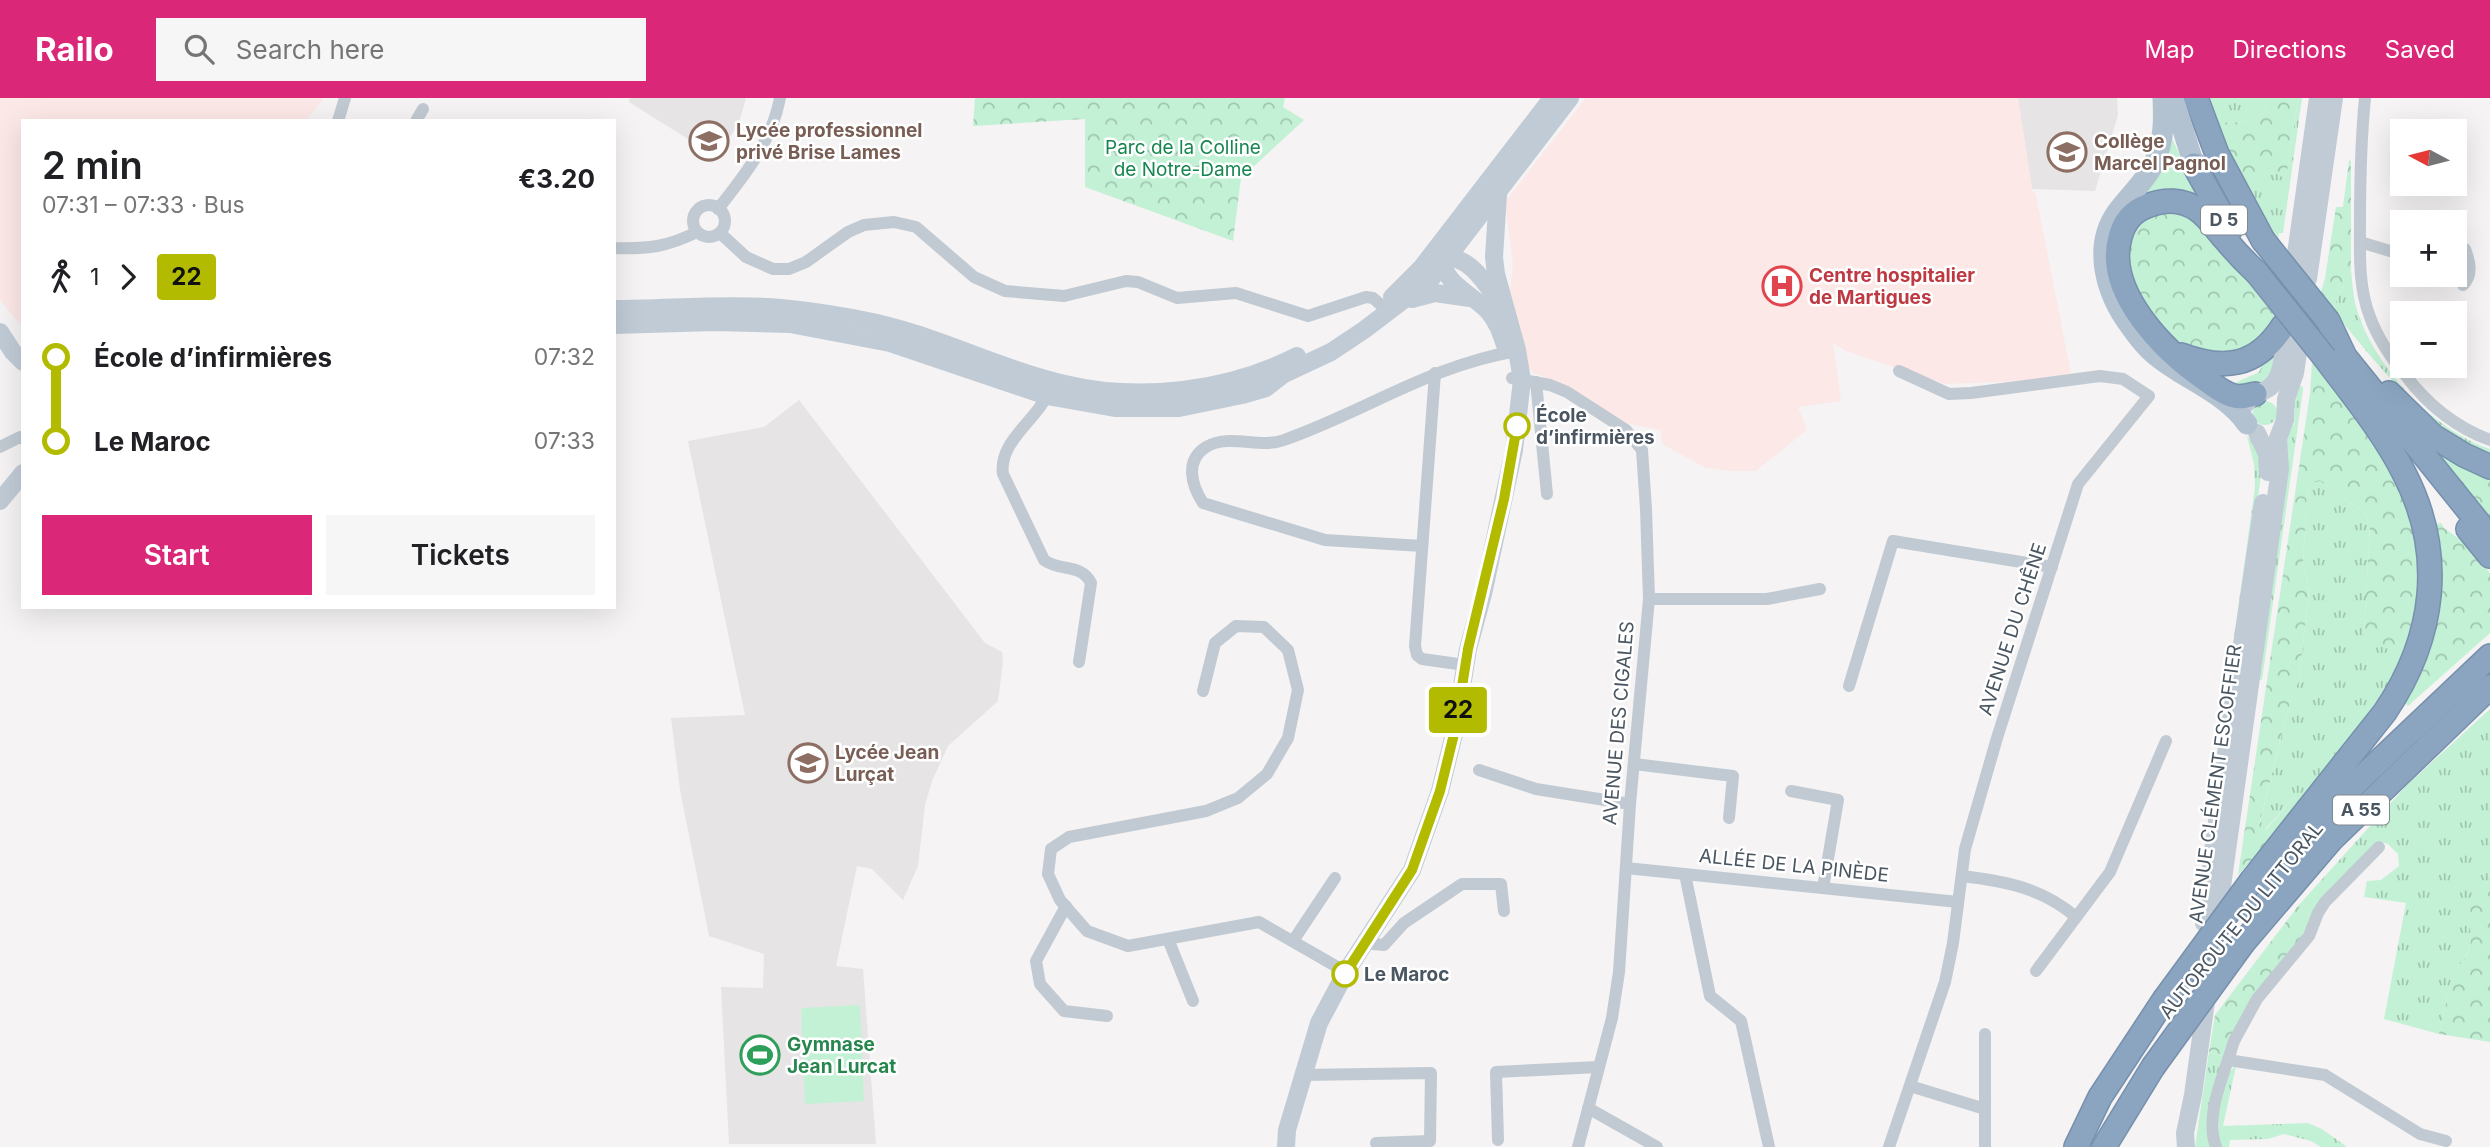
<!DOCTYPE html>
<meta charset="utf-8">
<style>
:root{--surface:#fff;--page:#f6f6f6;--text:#202124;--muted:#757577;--accent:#db2777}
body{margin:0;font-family:Inter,sans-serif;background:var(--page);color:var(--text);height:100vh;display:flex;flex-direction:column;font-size:26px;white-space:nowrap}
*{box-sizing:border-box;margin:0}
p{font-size:23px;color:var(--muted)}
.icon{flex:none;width:38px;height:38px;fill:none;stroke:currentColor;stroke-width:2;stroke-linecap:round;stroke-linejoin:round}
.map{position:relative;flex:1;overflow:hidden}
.details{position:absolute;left:21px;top:21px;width:595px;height:490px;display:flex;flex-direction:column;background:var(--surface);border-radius:0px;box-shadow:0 7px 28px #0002}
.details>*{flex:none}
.badge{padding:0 14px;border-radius:5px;font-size:24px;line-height:46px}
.needle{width:46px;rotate:277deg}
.controls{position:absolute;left:2390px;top:21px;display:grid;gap:14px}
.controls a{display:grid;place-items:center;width:77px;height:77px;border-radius:0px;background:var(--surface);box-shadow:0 7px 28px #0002;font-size:35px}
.map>.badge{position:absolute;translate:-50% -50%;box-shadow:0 0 0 4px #fff}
.legs{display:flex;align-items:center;gap:10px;height:77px;padding:0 21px;font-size:23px}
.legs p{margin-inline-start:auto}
.summary{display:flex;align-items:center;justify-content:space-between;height:119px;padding:0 21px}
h1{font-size:38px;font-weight:600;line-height:52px}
.cta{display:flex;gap:14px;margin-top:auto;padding:14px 21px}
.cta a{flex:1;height:80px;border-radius:0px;background:var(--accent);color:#fff;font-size:28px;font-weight:600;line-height:80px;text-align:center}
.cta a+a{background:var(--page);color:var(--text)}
ul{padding:0 21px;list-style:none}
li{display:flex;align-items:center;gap:24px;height:84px;font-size:26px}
li i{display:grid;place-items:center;width:10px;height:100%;margin:0 9px;background:currentColor}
li i::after{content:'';width:18px;height:18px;margin:-9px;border:5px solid;border-radius:50%;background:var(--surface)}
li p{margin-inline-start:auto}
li:first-child i{background:linear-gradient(#0000 50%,currentColor 0)}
li:last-child i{background:linear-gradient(currentColor 50%,#0000 0)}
header{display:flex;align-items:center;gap:42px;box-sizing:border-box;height:98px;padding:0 35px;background:var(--accent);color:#fff}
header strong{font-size:33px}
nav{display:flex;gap:38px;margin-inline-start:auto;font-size:24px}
.search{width:490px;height:63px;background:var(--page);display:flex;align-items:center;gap:18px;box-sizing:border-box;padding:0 24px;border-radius:0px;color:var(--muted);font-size:26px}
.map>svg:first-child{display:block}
.education{fill:#e6e4e5}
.medical{fill:#fce8e6}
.grass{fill:url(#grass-tufts)}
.forest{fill:url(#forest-crowns)}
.garden{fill:#c3f1d5}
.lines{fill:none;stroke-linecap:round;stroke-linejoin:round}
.highway-casing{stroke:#7690ad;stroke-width:26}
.street{stroke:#c1cad2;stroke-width:12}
.secondary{stroke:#c1cbd6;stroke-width:18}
.primary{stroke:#b3c2d1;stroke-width:21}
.highway{stroke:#8ba5c1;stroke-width:23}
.highway-bridge-casing{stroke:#7690ad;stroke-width:26;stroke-linecap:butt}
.highway-bridge{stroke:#8ba5c1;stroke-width:23}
.line-1-casing{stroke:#fff;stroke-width:16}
.line-1{stroke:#b2bb00;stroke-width:10}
.stop-1-dot{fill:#fff;stroke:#b2bb00;stroke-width:3.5}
.labels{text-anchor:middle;stroke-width:5;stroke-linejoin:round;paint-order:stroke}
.shield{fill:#fff;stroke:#808990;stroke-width:2}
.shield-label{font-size:18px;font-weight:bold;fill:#4a5661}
.education-label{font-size:19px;font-weight:bold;fill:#785e54;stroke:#fff;text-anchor:start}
.park-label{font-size:19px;fill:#17864f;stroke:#fff}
.health-label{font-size:19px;font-weight:bold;fill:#be3a42;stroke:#fff;text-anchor:start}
.stop-label{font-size:19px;font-weight:bold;fill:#4a5661;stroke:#fff;text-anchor:start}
.street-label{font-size:19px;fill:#4a5661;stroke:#fff}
.leisure-label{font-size:19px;font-weight:bold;fill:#27864d;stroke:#fff;text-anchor:start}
</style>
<header>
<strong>Railo</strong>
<div class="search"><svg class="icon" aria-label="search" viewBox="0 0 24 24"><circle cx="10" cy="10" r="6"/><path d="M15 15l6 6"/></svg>Search here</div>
<nav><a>Map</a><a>Directions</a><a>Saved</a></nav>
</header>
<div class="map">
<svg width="2490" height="1049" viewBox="0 0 2490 1049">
<defs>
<pattern id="grass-tufts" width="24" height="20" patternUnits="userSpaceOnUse" patternTransform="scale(1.75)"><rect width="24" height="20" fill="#c3f1d5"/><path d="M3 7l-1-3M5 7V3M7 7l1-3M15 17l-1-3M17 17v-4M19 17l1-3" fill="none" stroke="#a0c6b0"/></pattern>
<pattern id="forest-crowns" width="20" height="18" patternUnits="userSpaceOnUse" patternTransform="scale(1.75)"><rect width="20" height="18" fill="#c3f1d5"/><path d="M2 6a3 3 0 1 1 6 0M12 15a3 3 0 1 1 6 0" fill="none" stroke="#a0c6b0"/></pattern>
</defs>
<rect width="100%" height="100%" fill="#f5f3f3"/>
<g class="education">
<polygon points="630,0 746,0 738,28 715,58 629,4"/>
<polygon points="2018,0 2117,0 2118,17 2095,93 2032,91"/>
<polygon points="799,302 985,545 1002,554 1003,564 998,603 948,648 932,683 925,707 918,768 903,802 872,771 857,768 836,868 863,871 876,1046 729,1046 721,889 763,890 764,856 709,838 680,692 671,620 745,617 688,343 764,329"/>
</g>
<g class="medical">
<polygon points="0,0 324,0 305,23 23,23 23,230 0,202"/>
<polygon points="1586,0 2018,0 2032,91 2036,98 2072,281 1944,286 1846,253 1833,245 1841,303 1798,309 1807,332 1756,373 1731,373 1704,369 1662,346 1661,332 1624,325 1554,283 1534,275 1529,270 1509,200 1513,166 1505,104"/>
</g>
<g class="grass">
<path d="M2209,0h62c-13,29 -27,24 -56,24z"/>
<polygon points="2298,0 2302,0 2283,135 2279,135 2278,142 2264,124 2240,82 2257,82 2271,73 2286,80"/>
<polygon points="2171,38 2201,105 2139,98"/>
<path d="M2351,172c1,11 2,22 4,33 16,61 76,126 135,146v5c-68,-29 -111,-89 -158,-144z"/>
<polygon points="2278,251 2267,285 2232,290 2237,284 2259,274 2266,260"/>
<polygon points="2298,287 2303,289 2303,292 2262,582 2257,581 2286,338 2294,326 2295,311 2292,300"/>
<circle cx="2265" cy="315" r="12"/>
<polygon points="2247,338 2260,351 2262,370 2233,576 2229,575 2255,389 2254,366"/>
<polygon points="2320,383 2365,415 2370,428 2364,537 2410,549 2390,593 2306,700 2293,700 2265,732 2261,732 2259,728 2290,604 2299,582 2309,492 2303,464 2307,395 2311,384"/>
<polygon points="2490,611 2490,783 2475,792 2470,810 2471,840 2468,855 2452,879 2439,936 2384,921 2406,805 2364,799 2367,783 2381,782 2399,768 2398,756 2388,746 2379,743 2374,746 2311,819 2298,808 2407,687"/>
<polygon points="2209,954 2227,959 2210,1049 2195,1049"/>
<path d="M2236,968l-13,60 85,-3 14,6 25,18h-26l-10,-6 -27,-7 -16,5 -38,1 -1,7h-8c-5,-19 -2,-70 15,-81z"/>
</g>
<g class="forest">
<polygon points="975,0 1285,0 1283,9 1304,22 1241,80 1233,143 1085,89 1085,21 973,28"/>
<path d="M2271,0h27l-12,81 -15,-8 -14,9h-17l-25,-58c29,0 43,5 56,-24z"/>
<polygon points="2349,62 2351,63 2351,172 2332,212 2320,197 2325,180 2336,109 2343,109"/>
<path d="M2161,113l25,3 13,8 77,95c-4,14 -17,24 -29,29 -9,4 -16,9 -26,9 -8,-1 -19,-2 -26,-5 -48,-19 -100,-110 -34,-139z"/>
<path d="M2312,264l36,41 40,56 27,63 6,71 -11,54c-21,5 -31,2 -46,-13l6,-108 -5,-13 -45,-32 -9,2 -4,10 -4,69 6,28 -10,90 -9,22 -31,123 2,5h5l27,-32h13l-68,77 72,-482z"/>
<polygon points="2405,323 2490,378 2490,430"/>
<polygon points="2441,425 2444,430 2461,442 2490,475 2490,535 2408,608 2403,603 2432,427"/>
<polygon points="2490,783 2490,944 2439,936 2452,879 2468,855 2471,841 2469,810 2475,792"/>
<polygon points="2298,808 2311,819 2309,827 2227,959 2209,954 2215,917"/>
</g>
<polygon class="garden" points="860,907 864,1003 805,1006 801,910"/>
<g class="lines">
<g class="highway-casing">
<g id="highway">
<polyline points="2196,0 2217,56 2263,142"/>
<polyline points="2194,67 2230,132"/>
<polyline points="2328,223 2345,259 2490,439"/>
<path d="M2181,257c43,16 76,12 102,-29"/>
<polyline points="2389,295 2433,338 2464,357 2490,369"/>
<path d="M2255,296c-8,2 -14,4 -21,2 -10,-2 -19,-10 -28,-16 -41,-28 -102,-88 -86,-143 4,-15 13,-26 27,-31 17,-7 36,-7 51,4 10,7 18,19 26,28 10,12 21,24 33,35"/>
<polyline points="2468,431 2490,458"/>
<path d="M2252,782l133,-168c50,-74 61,-158 19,-239 -20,-40 -52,-79 -79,-115"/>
<polyline points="2248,808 2338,702 2490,558"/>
<polyline points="2243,845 2331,742 2490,589"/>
<polyline points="2076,1049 2100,999 2164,902"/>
<polyline points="2104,1049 2153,969"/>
</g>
</g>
<g class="street">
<path d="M2365,0c-4,41 -5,82 -5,123 0,33 -2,65 10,96 8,22 21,41 36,59 22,29 49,51 84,64"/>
<polyline points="338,23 345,0"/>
<polyline points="416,23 423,11"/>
<circle cx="709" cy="123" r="16"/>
<path d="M718,111c27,-34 54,-68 62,-111"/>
<polyline points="720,135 746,159 773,171 789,171 806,164 848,134 864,127 894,124 916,129 974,179 1005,193 1064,198 1126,183 1138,184 1177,200 1236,195 1308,218 1366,199 1373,200 1381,207"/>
<polyline points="2360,144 2390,153 2403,152"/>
<path d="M2455,146l10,5c5,13 8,26 -2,36"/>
<path d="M614,150c34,1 53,-1 83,-16"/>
<polyline points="1435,275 1415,548 1417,557 1422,561 1465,567"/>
<polyline points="1512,280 1550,287 1567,294 1626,332 1642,352 1646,411 1649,501 1630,706 1619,874 1612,920 1578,1049"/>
<polyline points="1536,284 1547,396"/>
<path d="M1050,291c-11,30 -52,52 -47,85l41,86c16,12 37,3 47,23l-12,79"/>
<polyline points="0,349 20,339 23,341"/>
<path d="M1422,448l-97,-6 -122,-37c-11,-17 -19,-42 3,-56 23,-14 54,2 78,-7 80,-28 147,-75 233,-89"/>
<polyline points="1649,501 1767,501 1820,491"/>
<polyline points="1849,588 1893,443 2052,469"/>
<polyline points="1203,593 1215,545 1236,528 1264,529 1288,552 1298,592 1288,640 1267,676 1238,700 1206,713 1069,739 1051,751 1048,776 1060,802 1087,833 1128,848 1259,824 1346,874"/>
<polyline points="1634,666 1733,678 1729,720"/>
<polyline points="1479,672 1536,691 1630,706"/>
<polyline points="1791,693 1838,702 1823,790"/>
<polyline points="1626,770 1958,804"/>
<polyline points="1685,776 1710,898 1741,923 1769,1049"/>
<path d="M1962,778c43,5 80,12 114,41"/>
<polyline points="1066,808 1036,863 1040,886 1064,913 1107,918"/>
<polyline points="1168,841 1193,903"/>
<polyline points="1366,842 1373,846 1384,847 1404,825 1462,786 1501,786 1504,813"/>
<polyline points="1293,843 1335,780"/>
<polyline points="2036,873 2110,774 2166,643"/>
<polyline points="1985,936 1985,1049"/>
<polyline points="2228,962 2234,943 2257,901 2309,838 2318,815 2325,804 2379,749"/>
<polyline points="1302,977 1431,975 1430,1043 1376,1045"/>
<polyline points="1910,988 1985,1011"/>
<polyline points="1588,1010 1657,1049"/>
<polyline points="1498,1042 1496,974 1598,969"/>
<polyline points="1889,1049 1945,884 1953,845 1965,751 1997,640 2078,386 2149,298 2123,281 2100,278 1971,295 1949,296 1899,273"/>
<path d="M2216,1049c-10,-28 3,-61 12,-87l97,15 95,59 26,7"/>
</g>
<g class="secondary">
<path d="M1439,159c30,-3 45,24 60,45"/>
<path d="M1443,159c-2,26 29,37 45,54 9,10 13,22 17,34"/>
<polyline points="2295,163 2318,0"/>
<polyline points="2308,181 2334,0"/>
<polyline points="1392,199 1422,169 1552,0"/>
<polyline points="1412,201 1435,195 1470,200"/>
<path d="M614,211c51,0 103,-5 154,-2 32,2 63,7 95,13 69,13 133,48 202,64 75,18 163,7 232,-28"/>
<polyline points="614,227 714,224 790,226 890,245 1047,298 1115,310 1179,310 1242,297 1266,290 1284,276 1331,254 1364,232 1431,181 1570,0"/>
<polyline points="0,234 13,254 23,264"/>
<path d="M2246,306c6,-10 14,-10 23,-16 16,-12 14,-41 17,-58"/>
<polyline points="2257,335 2267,356 2268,374"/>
<polyline points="0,403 23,375"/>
<polyline points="2204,825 2224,669 2263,405"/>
<polyline points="1286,1049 1287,1032 1319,925 1346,874 1412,772 1440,693 1455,632 1468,551 1483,496 1514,352 1522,282 1517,252 1496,176 1494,159 1498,97"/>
<polyline points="2186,1049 2185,1035 2193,997 2280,371 2278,340 2285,322 2286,301 2295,275 2299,248"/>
</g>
<g class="primary">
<path d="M2163,0c1,20 1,39 -6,58 -8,22 -26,37 -40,56 -25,35 -11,82 13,114 7,10 14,20 24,28 29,25 71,38 93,70"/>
<polyline points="2173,0 2194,67"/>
</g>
<use href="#highway" class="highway"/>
<g class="highway-bridge-casing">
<g id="highway-bridge">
<polyline points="2263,142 2328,223"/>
<polyline points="2257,175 2325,260"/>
<polyline points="2164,902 2252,782"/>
<polyline points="2153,969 2243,845"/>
</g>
</g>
<use href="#highway-bridge" class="highway-bridge"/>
</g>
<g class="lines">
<g class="line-1-casing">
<polyline id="line-1" points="1345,876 1412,772 1440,693 1455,632 1468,551 1504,401 1517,328"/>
</g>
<use href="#line-1" class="line-1"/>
</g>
<defs>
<g id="school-ring" transform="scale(2.0125)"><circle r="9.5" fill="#fff" stroke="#8d6e63" stroke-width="1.5"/><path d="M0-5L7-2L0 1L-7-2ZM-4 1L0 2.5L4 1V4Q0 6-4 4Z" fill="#8d6e63"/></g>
<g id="hospital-ring" transform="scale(2.0125)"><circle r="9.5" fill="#fff" stroke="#e0444e" stroke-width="1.5"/><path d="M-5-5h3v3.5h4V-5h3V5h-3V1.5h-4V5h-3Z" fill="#e0444e"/></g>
<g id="stadium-ring" transform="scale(2.0125)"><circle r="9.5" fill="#fff" stroke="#2e9e5b" stroke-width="1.5"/><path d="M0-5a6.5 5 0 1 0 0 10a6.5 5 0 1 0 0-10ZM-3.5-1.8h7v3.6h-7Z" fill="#2e9e5b"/></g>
</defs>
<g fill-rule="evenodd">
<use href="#school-ring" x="709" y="43"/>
<use href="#school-ring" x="2067" y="54"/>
<use href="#hospital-ring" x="1782" y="188"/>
<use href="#school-ring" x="808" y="665"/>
<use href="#stadium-ring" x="760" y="957"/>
</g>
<g class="stop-1-dot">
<circle cx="1517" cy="328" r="12"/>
<circle cx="1345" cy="876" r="12"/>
</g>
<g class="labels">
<g class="shield">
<rect x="2201" y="107.5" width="46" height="29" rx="5"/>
<rect x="2333" y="697.5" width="56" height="29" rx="5"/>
</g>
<g class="shield-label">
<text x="2224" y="128">D 5</text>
<text x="2361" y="718">A 55</text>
</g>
<g class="education-label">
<text x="736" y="39">Lycée professionnel<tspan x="736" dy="22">privé Brise Lames</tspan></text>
<text x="2094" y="50">Collège<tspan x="2094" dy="22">Marcel Pagnol</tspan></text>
<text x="835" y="661">Lycée Jean<tspan x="835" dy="22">Lurçat</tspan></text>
</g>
<g class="park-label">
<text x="1183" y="56">Parc de la Colline<tspan x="1183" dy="22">de Notre-Dame</tspan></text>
</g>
<g class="health-label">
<text x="1809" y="184">Centre hospitalier<tspan x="1809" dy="22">de Martigues</tspan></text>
</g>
<g class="stop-label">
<text x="1536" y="324">École<tspan x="1536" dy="22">d’infirmières</tspan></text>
<text x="1364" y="883">Le Maroc</text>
</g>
<g class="street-label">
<text transform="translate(2012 531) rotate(-72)" y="7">AVENUE DU CHÊNE</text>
<text transform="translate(1618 625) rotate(-85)" y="7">AVENUE DES CIGALES</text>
<text transform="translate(2215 686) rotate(-82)" y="7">AVENUE CLÉMENT ESCOFFIER</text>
<text transform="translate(1794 767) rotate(6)" y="7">ALLÉE DE LA PINÈDE</text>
<text transform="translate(2241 822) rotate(-51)" y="7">AUTOROUTE DU LITTORAL</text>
</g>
<g class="leisure-label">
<text x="787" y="953">Gymnase<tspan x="787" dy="22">Jean Lurcat</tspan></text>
</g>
</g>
</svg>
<div class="controls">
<a><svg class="needle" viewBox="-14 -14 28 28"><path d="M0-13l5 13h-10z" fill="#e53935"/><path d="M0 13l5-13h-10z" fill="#757577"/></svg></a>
<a>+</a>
<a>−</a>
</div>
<b class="badge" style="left:1458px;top:612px;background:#b2bb00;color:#111">22</b>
<section class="details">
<div class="summary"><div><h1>2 min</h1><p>07:31 – 07:33 · Bus</p></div><b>€3.20</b></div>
<div class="legs"><svg class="icon" aria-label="walk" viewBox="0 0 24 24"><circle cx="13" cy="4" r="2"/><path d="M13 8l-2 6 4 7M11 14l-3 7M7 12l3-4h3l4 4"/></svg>1<svg class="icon" aria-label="forward" viewBox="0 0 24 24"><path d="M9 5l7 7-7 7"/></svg><b class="badge" style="background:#b2bb00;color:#111">22</b></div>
<ul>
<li><i style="color:#b2bb00"></i><b>École d’infirmières</b><p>07:32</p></li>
<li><i style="color:#b2bb00"></i><b>Le Maroc</b><p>07:33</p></li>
</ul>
<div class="cta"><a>Start</a><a>Tickets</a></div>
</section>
</div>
